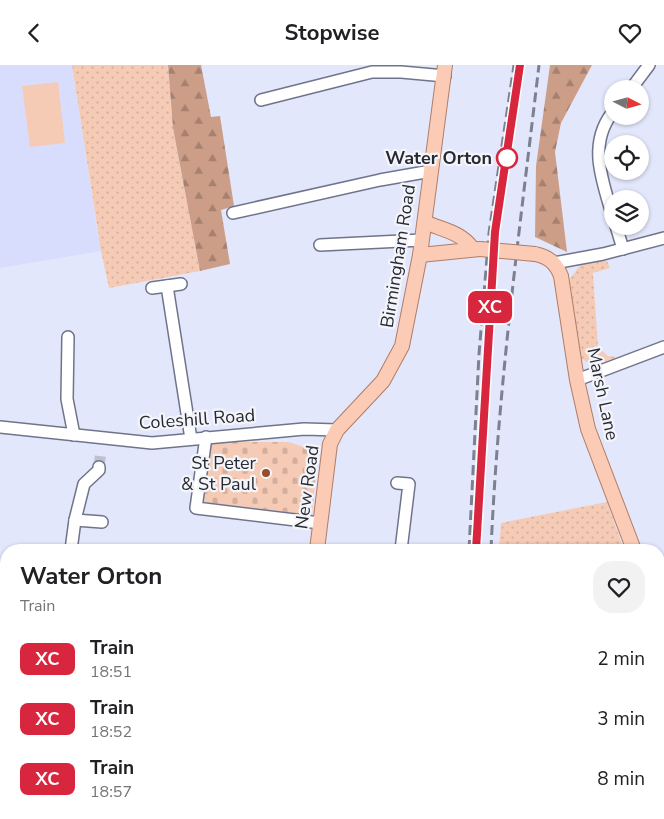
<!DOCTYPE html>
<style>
:root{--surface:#fff;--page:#f2f2f2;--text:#202124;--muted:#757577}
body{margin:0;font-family:"Nunito Sans",sans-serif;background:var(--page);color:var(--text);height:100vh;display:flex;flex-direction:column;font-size:19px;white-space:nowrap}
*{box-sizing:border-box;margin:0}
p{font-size:16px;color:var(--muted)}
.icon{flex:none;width:28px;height:28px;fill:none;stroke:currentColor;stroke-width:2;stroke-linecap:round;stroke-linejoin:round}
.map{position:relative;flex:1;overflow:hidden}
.sheet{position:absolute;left:0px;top:479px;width:665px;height:276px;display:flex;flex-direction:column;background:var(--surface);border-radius:20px 20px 0 0;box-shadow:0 1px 4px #0004}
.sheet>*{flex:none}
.badge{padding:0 10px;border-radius:8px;font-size:18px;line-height:32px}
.needle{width:32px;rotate:96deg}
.buttons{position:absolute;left:604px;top:15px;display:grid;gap:10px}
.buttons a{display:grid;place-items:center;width:45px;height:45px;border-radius:50%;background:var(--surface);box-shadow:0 1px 4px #0004;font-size:25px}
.map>.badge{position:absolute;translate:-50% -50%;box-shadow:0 0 0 2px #fff}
.round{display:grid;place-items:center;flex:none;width:52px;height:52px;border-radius:20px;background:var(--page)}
.overview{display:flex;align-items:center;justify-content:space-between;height:85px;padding:0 20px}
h1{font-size:24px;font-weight:700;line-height:38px}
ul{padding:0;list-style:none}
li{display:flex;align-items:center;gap:15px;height:60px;padding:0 20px}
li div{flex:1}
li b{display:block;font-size:19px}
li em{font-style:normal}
li .badge{min-width:55px;font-weight:700;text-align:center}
header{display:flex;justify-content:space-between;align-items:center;height:65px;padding:0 20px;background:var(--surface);font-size:22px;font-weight:700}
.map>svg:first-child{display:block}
.built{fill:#d8ddfe}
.grass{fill:url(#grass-dots)}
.forest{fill:url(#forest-firs)}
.cemetery{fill:url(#cemetery-stones)}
.pitch{fill:#f6cbb6}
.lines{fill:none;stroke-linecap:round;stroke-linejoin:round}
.minor-tunnel{stroke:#bec1d4;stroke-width:11;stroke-dasharray:11 5.5;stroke-linecap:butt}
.minor-casing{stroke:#70748b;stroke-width:14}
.major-casing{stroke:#b07d67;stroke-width:16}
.minor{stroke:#fff;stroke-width:11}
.major{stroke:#fccbb5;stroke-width:14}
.rail{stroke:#7d808f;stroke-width:3;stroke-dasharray:10 5;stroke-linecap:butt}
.major-bridge-casing{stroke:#b07d67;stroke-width:16;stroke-linecap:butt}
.major-bridge{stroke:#fccbb5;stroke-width:14}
.line-casing{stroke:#fff;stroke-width:11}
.line{stroke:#d7263d;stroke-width:8}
.stop-dot{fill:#fff;stroke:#d7263d;stroke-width:2.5}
.poi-dot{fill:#954e29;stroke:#f4f5fa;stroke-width:2}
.labels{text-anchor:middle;stroke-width:4.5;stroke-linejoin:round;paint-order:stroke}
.stop-label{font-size:18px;font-weight:bold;fill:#282a33;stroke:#f4f5fa;text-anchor:end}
.street-label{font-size:18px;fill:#282a33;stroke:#f4f5fa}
.poi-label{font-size:18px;fill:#282a33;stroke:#f4f5fa;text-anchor:end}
</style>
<header><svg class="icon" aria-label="back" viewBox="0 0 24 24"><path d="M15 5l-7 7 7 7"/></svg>Stopwise<svg class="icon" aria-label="heart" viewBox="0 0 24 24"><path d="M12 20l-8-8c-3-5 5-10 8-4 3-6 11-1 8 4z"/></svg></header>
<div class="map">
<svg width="664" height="754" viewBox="0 0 664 754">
<defs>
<pattern id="grass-dots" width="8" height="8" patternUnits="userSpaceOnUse" patternTransform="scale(1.25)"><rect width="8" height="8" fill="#f6cbb6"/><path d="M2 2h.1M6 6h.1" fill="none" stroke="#d3ae9d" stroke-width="1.8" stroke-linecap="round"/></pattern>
<pattern id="forest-firs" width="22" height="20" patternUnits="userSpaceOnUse" patternTransform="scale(1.25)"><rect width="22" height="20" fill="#cc9e88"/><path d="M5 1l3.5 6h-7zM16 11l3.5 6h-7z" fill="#a68170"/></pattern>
<pattern id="cemetery-stones" width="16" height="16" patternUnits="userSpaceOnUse" patternTransform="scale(1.25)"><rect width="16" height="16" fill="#f6cbb6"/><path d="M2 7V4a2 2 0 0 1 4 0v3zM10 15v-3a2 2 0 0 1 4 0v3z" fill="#d3ae9d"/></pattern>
</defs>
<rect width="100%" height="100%" fill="#e3e7fc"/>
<polygon class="built" points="0,0 72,0 98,171 158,185 101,186 0,203"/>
<g class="grass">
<polygon points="72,0 168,0 173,63 200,206 109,223 101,186"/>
<path d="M594,196h13l3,7 -17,5 5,74 10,9 9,1c-13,6 -24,12 -36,1l-12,-78 12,-16z"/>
<polygon points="607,437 624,485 499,485 501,458"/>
</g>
<g class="forest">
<polygon points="168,0 201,0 211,52 220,51 234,141 221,145 230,199 200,206 173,63"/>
<polygon points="550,0 592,0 561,58 555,87 567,187 535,172 536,101"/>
<polygon points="460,749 482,749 483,754 459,754"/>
</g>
<polygon class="cemetery" points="232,377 288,377 304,382 317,397 312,450 204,437 211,378"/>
<g class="pitch">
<polygon points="58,17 65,78 30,82 22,21"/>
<polygon points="6,582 6,717 0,675 0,583"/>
</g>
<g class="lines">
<polyline class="minor-tunnel" points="99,402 101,386"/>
<g class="minor-casing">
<g id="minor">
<polyline points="631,24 649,0"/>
<polyline points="261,35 372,7 401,7 445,11"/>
<path d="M612,48c-24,32 -10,66 0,101"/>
<polyline points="233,148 380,115 431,106"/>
<polyline points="616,161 623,184"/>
<polyline points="320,180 422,175"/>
<polyline points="554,198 603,189 664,173"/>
<polyline points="167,221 191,374"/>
<polyline points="152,223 181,219"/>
<polyline points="68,272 67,334 74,370"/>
<polyline points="577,315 664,282"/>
<polyline points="0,362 152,378 304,364 337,365"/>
<polyline points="206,372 196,443 320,458"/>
<polyline points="397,418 409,419 401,485"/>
<polyline points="75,455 102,457"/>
<polyline points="71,485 75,455 84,419 99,405 99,402"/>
<polyline points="659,590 664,602"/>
<polyline points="659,679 664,676"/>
</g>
</g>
<g class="major-casing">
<g id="major">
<path d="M425,157c17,8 36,10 47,26"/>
<path d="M535,189c14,3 21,9 26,22l16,104 11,49 46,121"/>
<polyline points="420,190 480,184"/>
<polyline points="317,485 330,379 337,365 383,316 402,281 420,190 445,0"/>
<polyline points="659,546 664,558"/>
<polyline points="265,754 267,749"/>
</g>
</g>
<use href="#minor" class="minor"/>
<use href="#major" class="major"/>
<g class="rail">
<polyline points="469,485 479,289 489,168 514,0"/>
<polyline points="476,485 488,270"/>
<path d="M491,485c7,-163 29,-323 48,-485"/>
<polyline points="487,749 488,754"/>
<polyline points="449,754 450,749"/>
</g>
<g class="major-bridge-casing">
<polyline id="major-bridge" points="480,184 535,189"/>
</g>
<use href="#major-bridge" class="major-bridge"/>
</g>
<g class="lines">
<g class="line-casing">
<polyline id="line" points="476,485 495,167 520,0"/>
</g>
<use href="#line" class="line"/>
</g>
<circle class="stop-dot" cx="507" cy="93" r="10"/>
<circle class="poi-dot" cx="266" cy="408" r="5"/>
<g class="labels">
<g class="stop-label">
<text x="492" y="99">Water Orton</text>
</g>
<g class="street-label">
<text transform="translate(398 191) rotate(-81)" y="6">Birmingham Road</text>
<text transform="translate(603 329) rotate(78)" y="6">Marsh Lane</text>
<text transform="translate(197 354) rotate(-4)" y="6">Coleshill Road</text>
<text transform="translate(307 422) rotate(-82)" y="6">New Road</text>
</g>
<g class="poi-label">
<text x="256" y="404">St Peter<tspan x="256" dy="21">&amp; St Paul</tspan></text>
</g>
</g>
</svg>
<div class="buttons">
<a><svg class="needle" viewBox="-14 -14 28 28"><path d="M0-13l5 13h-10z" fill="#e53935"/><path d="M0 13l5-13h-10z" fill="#757577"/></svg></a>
<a><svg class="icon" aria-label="locate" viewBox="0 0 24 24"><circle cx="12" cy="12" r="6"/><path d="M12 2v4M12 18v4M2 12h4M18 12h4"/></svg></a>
<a><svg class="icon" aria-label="layers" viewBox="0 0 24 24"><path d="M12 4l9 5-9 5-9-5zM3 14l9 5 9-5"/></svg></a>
</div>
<b class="badge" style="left:490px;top:242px;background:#d7263d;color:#fff">XC</b>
<section class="sheet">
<div class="overview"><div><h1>Water Orton</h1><p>Train</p></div><a class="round"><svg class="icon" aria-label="heart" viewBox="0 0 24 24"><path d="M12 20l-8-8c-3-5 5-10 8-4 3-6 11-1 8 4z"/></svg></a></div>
<ul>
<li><span class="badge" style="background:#d7263d;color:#fff">XC</span><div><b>Train</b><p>18:51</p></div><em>2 min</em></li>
<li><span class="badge" style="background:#d7263d;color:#fff">XC</span><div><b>Train</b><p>18:52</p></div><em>3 min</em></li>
<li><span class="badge" style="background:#d7263d;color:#fff">XC</span><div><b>Train</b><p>18:57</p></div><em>8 min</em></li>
</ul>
</section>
</div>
